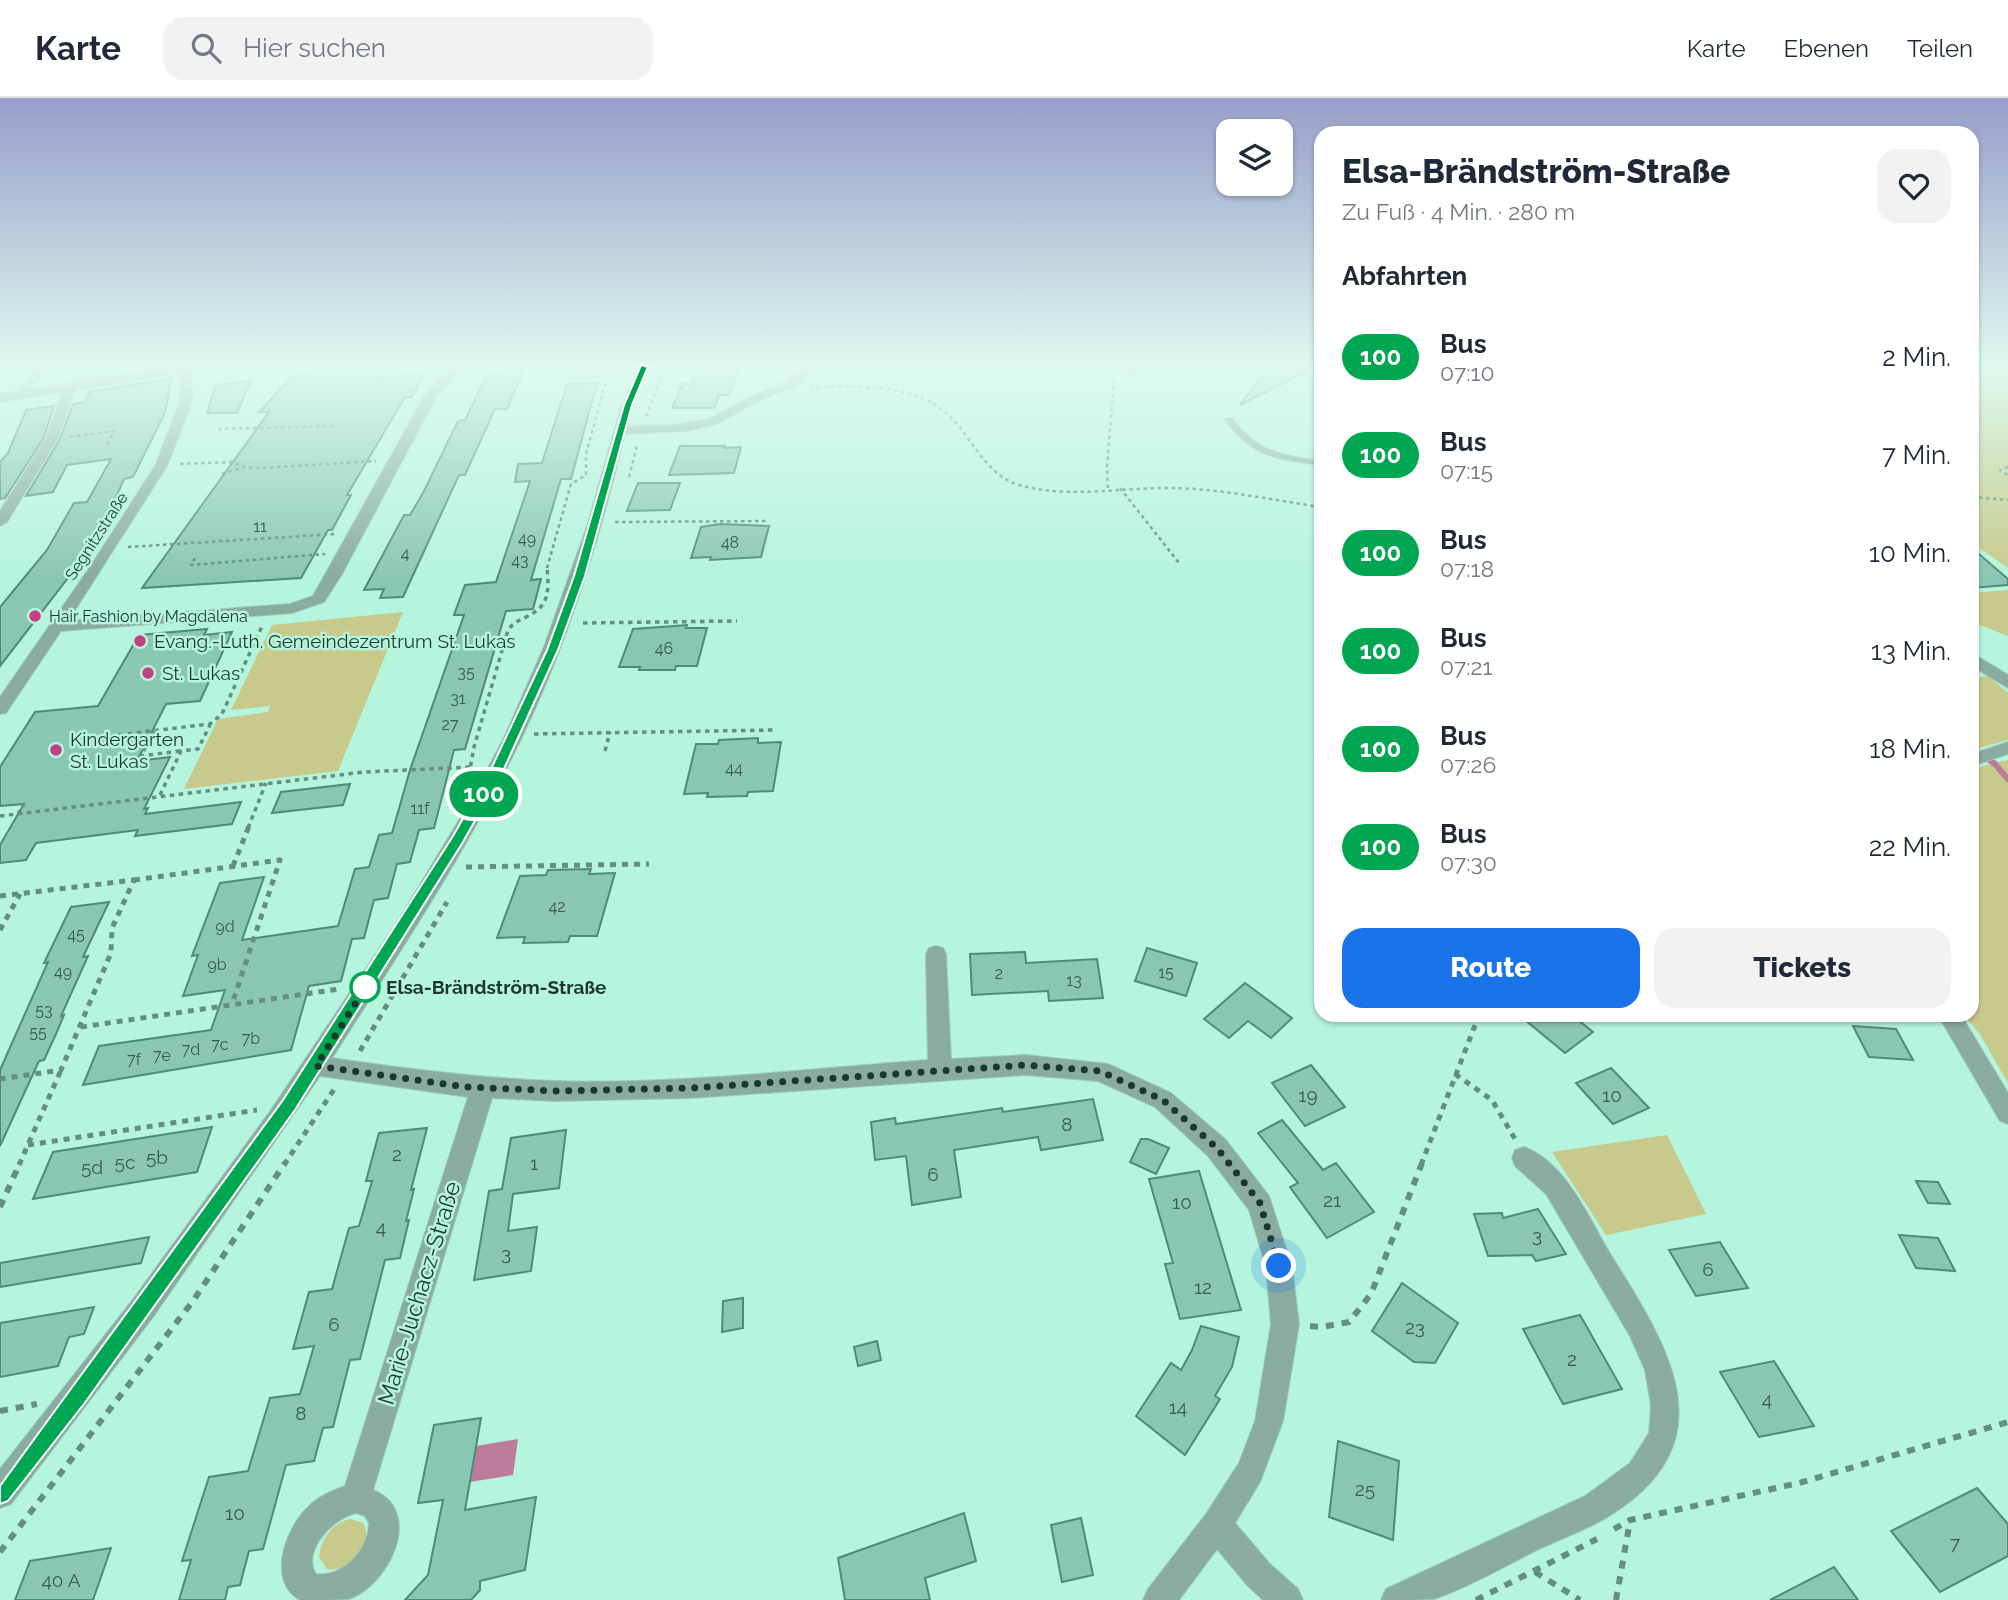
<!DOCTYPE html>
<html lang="de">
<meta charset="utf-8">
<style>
:root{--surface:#fff;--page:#f2f2f3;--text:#1f2937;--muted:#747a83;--line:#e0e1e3;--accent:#1a73e8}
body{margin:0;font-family:Raleway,sans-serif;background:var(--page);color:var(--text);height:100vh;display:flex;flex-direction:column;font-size:26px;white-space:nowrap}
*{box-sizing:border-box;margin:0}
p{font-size:23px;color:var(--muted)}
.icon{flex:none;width:38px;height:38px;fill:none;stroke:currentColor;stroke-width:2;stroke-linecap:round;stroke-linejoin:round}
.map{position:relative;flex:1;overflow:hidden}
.panel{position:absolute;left:1314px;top:28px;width:665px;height:896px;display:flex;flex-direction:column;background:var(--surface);border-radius:21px;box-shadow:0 2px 5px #0004}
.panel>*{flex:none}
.badge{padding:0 14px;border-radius:23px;font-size:24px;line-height:46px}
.buttons{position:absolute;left:1216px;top:21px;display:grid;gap:14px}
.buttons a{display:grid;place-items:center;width:77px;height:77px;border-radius:14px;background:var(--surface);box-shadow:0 2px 5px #0004;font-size:35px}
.you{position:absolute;width:35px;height:35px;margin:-18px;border:5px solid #fff;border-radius:50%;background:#1a73e8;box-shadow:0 0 0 10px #1a73e833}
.map>.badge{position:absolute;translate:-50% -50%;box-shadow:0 0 0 4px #fff}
h2{padding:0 28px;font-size:26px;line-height:63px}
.round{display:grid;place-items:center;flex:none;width:74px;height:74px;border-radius:21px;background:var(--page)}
.summary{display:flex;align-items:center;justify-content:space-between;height:119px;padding:0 28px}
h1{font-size:33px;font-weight:800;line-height:52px}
.button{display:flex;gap:14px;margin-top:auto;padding:14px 28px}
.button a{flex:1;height:80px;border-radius:21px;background:var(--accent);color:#fff;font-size:28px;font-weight:800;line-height:80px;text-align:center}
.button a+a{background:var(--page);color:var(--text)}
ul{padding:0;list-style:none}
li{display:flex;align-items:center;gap:21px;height:98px;padding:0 28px}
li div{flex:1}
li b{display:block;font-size:26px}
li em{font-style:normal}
li .badge{min-width:77px;font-weight:700;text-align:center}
header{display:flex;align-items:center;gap:42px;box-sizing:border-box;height:98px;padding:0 35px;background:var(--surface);border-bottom:2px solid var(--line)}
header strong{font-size:33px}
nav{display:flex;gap:38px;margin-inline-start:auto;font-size:24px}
.search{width:490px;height:63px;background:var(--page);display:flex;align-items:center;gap:18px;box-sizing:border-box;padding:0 24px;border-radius:21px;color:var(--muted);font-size:26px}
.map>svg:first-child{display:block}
.green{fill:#c7ca8a}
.water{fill:#bc7b99}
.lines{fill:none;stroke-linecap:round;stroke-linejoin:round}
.stream{stroke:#bc7b99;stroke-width:6}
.building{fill:#8ac7b2;stroke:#4f8b77;stroke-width:2}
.service-casing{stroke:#97ceba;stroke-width:2}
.minor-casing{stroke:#97ceba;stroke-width:2}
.path-far3{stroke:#648e7f;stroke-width:2.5;stroke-dasharray:3.5 3.5;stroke-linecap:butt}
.path-far2{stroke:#648e7f;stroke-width:3.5;stroke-dasharray:4.5 4.5;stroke-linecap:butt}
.path-far1{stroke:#648e7f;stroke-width:5;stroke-dasharray:6 6;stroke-linecap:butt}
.path{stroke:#648e7f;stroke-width:6;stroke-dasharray:8 8;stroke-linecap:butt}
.service{fill:#8aab9f;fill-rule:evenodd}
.minor{fill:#8aab9f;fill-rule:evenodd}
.line{fill:#00a651;stroke:#fff;stroke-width:2}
.walk{stroke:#1e372e;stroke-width:7;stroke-dasharray:0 12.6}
.poi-dot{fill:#c34087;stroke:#b5f4dd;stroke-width:2.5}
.stop-dot{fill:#fff;stroke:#00a651;stroke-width:3.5}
.labels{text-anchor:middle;stroke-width:5;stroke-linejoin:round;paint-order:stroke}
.number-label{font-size:16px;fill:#395b4f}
.far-street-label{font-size:16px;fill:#1e372e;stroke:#b5f4dd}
.far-poi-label{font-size:16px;fill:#1e372e;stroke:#b5f4dd;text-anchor:start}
.poi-label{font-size:19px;fill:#1e372e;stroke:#b5f4dd;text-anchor:start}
.stop-label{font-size:19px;font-weight:bold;fill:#1e372e;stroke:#b5f4dd;text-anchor:start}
.near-number-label{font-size:19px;fill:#395b4f}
.near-street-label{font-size:23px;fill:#1e372e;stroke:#b5f4dd}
</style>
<header>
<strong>Karte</strong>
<div class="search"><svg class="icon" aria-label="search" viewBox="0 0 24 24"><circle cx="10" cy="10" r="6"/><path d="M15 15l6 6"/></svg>Hier suchen</div>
<nav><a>Karte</a><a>Ebenen</a><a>Teilen</a></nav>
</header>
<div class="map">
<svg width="2008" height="1502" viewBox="0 0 2008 1502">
<rect width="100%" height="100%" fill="#b5f4dd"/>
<g class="green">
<polygon points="1972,269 2008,269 2008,470 1972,445"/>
<polygon points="2008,492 2008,538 1972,524 1972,507 1975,506 1972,503 1972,495"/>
<polygon points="403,514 338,673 184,691 218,621 268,614 270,608 231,612 272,527"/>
<polygon points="1988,578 2008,595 2008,642 1972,652 1972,580"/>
<polygon points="2008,662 2008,985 1980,936 1963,917 1972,917 1972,674 1979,669"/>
<polygon points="1667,1037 1706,1116 1606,1137 1552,1054"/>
<path d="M350,1421l13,4c13,23 -13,51 -36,46l-8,-12c2,-19 13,-33 31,-38z"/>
</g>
<polygon class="water" points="518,1341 513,1377 470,1384 476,1348"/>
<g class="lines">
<polyline class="stream" points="1972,650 1995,666 2008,681"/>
</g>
<g class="building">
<polygon points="315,269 378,269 371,279 424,277 412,299 405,299 347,397 351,397 332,432 328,432 301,480 142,490 269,314 259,314 293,278 308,278"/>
<polygon points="698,269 739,269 729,297 719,297 714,310 672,310 683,286 691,286"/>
<polygon points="1268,269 1306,274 1240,307"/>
<polygon points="524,273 507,311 495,311 465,377 459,377 403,499 380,500 384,491 364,492 404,417 410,417 423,395 458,323 465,322 488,275"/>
<polygon points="172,280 165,315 133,379 124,381 103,429 78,467 0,568 0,509 47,452 74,405 87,404 111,361 67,367 53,394 26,398 59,343 73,306 85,304 89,294"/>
<polygon points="251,283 237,315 207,315 216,287"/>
<polygon points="597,285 571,381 561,381 531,482 541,481 533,511 506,513 465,651 454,652 434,730 419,732 410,764 397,766 388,800 374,802 364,840 352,841 341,883 309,888 291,952 83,987 99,948 211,932 225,892 183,898 198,857 192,858 220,785 264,779 242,842 338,828 355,771 369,769 379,737 392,735 410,672 464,517 454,517 465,487 496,484 530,383 515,384 518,366 542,365 567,286"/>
<polygon points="54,308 43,341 5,400 0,401 0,364 8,355 26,312"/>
<polygon points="680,348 725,348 724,350 741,349 734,375 669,377"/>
<polygon points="638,385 680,385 670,412 627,413"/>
<polygon points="720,426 769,428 761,459 710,462 711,459 691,460 701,429"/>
<polygon points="1972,450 2008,481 2008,487 1972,490"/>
<polygon points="687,527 686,530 707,530 697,568 676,568 675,572 639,572 640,569 619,569 633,531"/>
<polygon points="207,531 204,537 232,534 200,603 166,606 137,663 170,659 144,711 148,710 145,716 241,704 232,726 135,738 138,732 36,745 26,762 0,765 0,747 24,706 0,708 0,669 35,614 98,608 139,537"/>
<polygon points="758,640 758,645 781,644 773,693 748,694 747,698 707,699 708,695 684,696 696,646 718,646 719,642"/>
<polygon points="350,686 343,707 272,715 281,694"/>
<polygon points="591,771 589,776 615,775 597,838 570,838 568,844 523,845 525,839 497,840 520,778 546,777 548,772"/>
<polygon points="109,804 83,859 88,858 61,918 64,917 56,936 44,962 39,963 0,1048 0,972 48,864 44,865 71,809"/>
<polygon points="1147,850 1197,865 1186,898 1135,883"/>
<polygon points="1025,854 1026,865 1097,861 1103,900 1049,903 1048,893 972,897 970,856"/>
<polygon points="1245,885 1292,920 1271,940 1248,923 1229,940 1204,921"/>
<polygon points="1519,917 1572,917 1593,934 1565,955"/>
<polygon points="1853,928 1896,931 1913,962 1869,959"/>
<polygon points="1311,967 1345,1009 1305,1028 1272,985"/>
<polygon points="1611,970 1649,1010 1613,1026 1576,985"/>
<polygon points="1093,1001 1103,1042 1041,1052 1038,1039 954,1052 961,1099 912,1107 906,1058 875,1062 871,1024 895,1020 896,1026 1002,1010 1003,1014"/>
<polygon points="1282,1022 1323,1072 1336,1065 1374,1114 1327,1140 1290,1089 1298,1085 1258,1035"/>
<polygon points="212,1029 197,1074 33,1101 53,1054"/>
<polygon points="427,1030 411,1092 414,1091 406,1123 409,1122 400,1160 385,1162 360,1261 350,1262 333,1329 323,1330 314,1363 286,1367 263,1451 249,1453 240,1487 228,1489 225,1502 179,1502 191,1462 182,1463 209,1379 248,1373 270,1300 300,1296 314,1248 293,1251 309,1194 332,1191 349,1130 359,1128 372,1083 366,1083 379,1035"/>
<polygon points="566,1032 559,1090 513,1096 508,1133 537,1129 531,1173 474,1182 489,1093 502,1091 511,1040"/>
<polygon points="1141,1041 1148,1041 1169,1050 1156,1076 1130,1064"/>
<polygon points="1199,1073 1241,1212 1180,1221 1165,1166 1173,1165 1149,1081"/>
<polygon points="1916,1083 1938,1084 1950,1106 1928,1105"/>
<polygon points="1538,1111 1566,1156 1536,1163 1532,1157 1488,1158 1474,1116 1502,1115 1503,1120"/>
<polygon points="1899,1137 1938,1140 1955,1173 1916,1170"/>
<polygon points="149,1139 141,1165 0,1189 0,1165"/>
<polygon points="1720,1144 1748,1190 1696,1198 1669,1152"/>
<polygon points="1402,1185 1458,1225 1435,1265 1414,1264 1372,1233"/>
<polygon points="743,1200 743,1230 722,1234 723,1203"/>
<polygon points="94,1209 84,1236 69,1239 58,1268 0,1279 0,1225"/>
<polygon points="1580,1217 1622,1291 1563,1306 1523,1231"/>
<polygon points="1201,1228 1239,1239 1232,1269 1215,1298 1220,1301 1185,1357 1136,1318 1171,1265 1181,1272 1192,1252"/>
<polygon points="877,1243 881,1262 858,1268 854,1249"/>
<polygon points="1774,1263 1814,1328 1759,1339 1720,1274"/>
<polygon points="481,1320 465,1412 536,1399 525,1472 480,1483 480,1492 471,1502 405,1502 428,1477 443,1402 418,1405 434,1327"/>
<polygon points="1338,1343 1399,1363 1393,1442 1329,1419"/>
<polygon points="1977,1390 2008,1426 2008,1458 1940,1494 1891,1433"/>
<polygon points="964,1415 976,1463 925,1480 930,1502 845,1502 838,1460"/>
<polygon points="1081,1420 1093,1477 1062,1484 1051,1427"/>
<polygon points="111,1450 93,1502 15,1502 30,1463"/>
<polygon points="1834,1469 1858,1502 1770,1502"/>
</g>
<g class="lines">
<g class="service-casing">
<g id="service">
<polygon points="27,269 34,269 43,279 25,292 22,298 16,298 15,296 19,289 35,279"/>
<path d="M1226,320h6c26,35 49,37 89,43v4c-42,-5 -69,-8 -96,-45z"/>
</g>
</g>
<g class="minor-casing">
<g id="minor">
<polygon points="174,269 200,269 192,273 192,304 167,368 68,523 290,506 313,498 425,297 452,269 464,269 436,299 342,476 324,504 292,515 61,533 6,615 0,616 0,599 90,469 155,368 180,304 180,275 75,292 57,342 7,424 0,428 0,413 45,342 62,294 0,304 0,296"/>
<path d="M577,269h73l-14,29 -9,30 47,-1 35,-6 45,-24 33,-14 16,-14h12l-19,19 -34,13 -45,25 -30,7 -62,3c-25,104 -57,208 -104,305 -54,112 -123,216 -189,319 74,11 146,20 221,23 125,4 251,-12 375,-21l-2,-106 3,-6 7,-2 7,2 3,6 5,105 75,-4 82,9 63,29 55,47 43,56 23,71 7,57 -16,97 -23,61 -25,41 34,40 29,26 5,11h-40l-16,-15 -30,-36 -38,51h-36l5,-11 58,-75 33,-51 16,-42 16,-97 -5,-57 -17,-57 -41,-54 -53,-49 -57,-26 -72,-6 -335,23 -135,3 -64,-3 -119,392c52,21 16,95 -24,109 -14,1 -34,1 -49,1 -34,-19 -14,-71 7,-92 10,-11 24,-17 38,-22l123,-389 -148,-21 -167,241 -142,187 -11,4v-39l134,-171 137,-188 127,-189 72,-119 34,-64 40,-91 44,-124 31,-111 16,-39 -52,-3zM356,1415l9,3 4,7c0,26 -25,54 -53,51 -15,-24 18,-56 40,-61z"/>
<polygon points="1126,269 1138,269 1133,277 1129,278 1123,275"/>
<polygon points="1972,555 2008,577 2008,590 1972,568"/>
<polygon points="2008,644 2008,656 1972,668 1972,656"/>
<polygon points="1938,917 1961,917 2008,995 2008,1026 2000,1023"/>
<path d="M1524,1049c41,15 64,69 85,105 59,94 123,190 -3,266 -21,12 -45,21 -67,31 -32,16 -72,39 -105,50 -15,1 -37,1 -53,1l5,-11 199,-93 45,-33 19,-30 2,-28 -6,-35 -15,-34 -84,-142 -31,-28 -3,-8 3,-8z"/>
</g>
</g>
<g class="path-far3">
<polyline points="55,275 67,269"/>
<path d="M810,289c43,0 98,-5 134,24 26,21 40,64 75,74 49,14 104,2 154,3 50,1 99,12 148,19"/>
<polyline points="646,318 665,269"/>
<polyline points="218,331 337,328"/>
<polyline points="70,339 114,333 106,350"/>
<polyline points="180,366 232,364 245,369 261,370 376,363"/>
<polyline points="2008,369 2000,372 2008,377"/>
<polyline points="222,376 244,369"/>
<polyline points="629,379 637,347"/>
<polyline points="1108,390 1107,369 1114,280"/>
<polyline points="1120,390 1179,465"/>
<polyline points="1972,399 2008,402"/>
<polyline points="615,424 767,423"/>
<polyline points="128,449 336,436"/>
<polyline points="195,460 191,467 325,456"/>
<polyline points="547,470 571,386 586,377 586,356 606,283"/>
</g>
<g class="path-far2">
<polyline points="583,525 737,523"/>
<polyline points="154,633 141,658 180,653"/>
<polyline points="534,636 773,632"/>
<polyline points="74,642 210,626 222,616 263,526"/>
<polyline points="605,653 610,634"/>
<path d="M469,677l5,-28 34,-117c5,-7 10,-9 18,-13 24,-11 23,-26 21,-50"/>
<polyline points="160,697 181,653 198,651 210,627"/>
<polyline points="18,716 24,706"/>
<polyline points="0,718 364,674 472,669"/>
<polyline points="248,730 266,685"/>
</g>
<g class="path-far1">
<polyline points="233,768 249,728"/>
<polyline points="466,769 649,766"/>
<polyline points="134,782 280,762 232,906"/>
<polyline points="0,798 134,782 112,830 111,855 61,972 0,981"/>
<polyline points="0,832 20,796"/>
<polyline points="81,929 339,891"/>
<polyline points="360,953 447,804"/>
<polyline points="1455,976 1492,1002 1515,1041"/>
<polyline points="28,1047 257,1012"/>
<polyline points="19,1067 61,972"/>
<polyline points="284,1067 335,990"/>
<polyline points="1421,1067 1479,917"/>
</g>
<g class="path">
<polyline points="0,1109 20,1065"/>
<polyline points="1310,1228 1322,1229 1349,1224 1371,1196 1422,1065"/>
<polyline points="0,1313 37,1306"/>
<polyline points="1614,1431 1630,1422 1799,1385 2008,1324"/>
<polyline points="0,1454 193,1203 285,1065"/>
<polyline points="1535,1474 1580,1502"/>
<polyline points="1476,1502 1597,1441"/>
<polyline points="1616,1502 1630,1423"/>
</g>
<use href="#service" class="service"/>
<use href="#minor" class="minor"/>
</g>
<linearGradient id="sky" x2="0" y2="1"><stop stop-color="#969dc8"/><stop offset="0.56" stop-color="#defaf0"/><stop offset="1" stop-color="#defaf0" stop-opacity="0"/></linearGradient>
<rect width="2008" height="479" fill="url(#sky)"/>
<polygon class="line" points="641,267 648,269 632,307 585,478 558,552 503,673 463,744 295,1012 84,1306 8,1403 0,1406 0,1388 70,1292 283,1002 453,738 490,673 547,552 574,478 624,307"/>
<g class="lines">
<polyline class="walk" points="365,889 367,887 316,968 467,989 556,993 691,990 1026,967 1100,973 1163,1002 1217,1050 1260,1105 1279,1168"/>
</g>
<g class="poi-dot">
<circle cx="35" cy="518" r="7"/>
<circle cx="140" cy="543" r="7"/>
<circle cx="148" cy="575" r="7"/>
<circle cx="56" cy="652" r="7"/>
</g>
<circle class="stop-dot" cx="365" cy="889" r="14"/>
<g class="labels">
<g class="number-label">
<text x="260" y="434">11</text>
<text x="527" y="446">49</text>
<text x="730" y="450">48</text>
<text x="405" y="461">4</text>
<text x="520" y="468">43</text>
<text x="664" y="556">46</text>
<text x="466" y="580">35</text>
<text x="458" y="606">31</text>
<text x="450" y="632">27</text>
<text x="734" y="676">44</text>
<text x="420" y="716">11f</text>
<text x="557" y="814">42</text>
<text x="225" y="834">9d</text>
<text x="76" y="842">45</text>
<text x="217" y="872">9b</text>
<text x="63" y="879">49</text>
<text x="1166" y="880">15</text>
<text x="999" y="881">2</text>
<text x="1074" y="888">13</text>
<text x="44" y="918">53</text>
<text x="38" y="940">55</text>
<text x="251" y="946">7b</text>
<text x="220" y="952">7c</text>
<text x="191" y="957">7d</text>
<text x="162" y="963">7e</text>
<text x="134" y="967">7f</text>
</g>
<g class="far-street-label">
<text transform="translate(96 438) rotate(-57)" y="6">Segnitzstraße</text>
</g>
<g class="far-poi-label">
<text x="49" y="524">Hair Fashion by Magdalena</text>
</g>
<g class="poi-label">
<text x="154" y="550">Evang.-Luth. Gemeindezentrum St. Lukas</text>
<text x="162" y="582">St. Lukas</text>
<text x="70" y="648">Kindergarten<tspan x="70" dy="22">St. Lukas</tspan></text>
</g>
<g class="stop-label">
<text x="386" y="896">Elsa-Brändström-Straße</text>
</g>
<g class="near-number-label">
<text x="1308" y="1004">19</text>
<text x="1612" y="1004">10</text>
<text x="1067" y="1033">8</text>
<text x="397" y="1063">2</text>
<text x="157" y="1066">5b</text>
<text x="125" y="1071">5c</text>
<text x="534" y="1072">1</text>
<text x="92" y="1076">5d</text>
<text x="933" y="1083">6</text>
<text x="1332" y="1109">21</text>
<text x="1182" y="1111">10</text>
<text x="381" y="1136">4</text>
<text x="1537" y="1144">3</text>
<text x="506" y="1162">3</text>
<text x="1708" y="1178">6</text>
<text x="1203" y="1196">12</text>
<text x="334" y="1233">6</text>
<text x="1415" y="1236">23</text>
<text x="1572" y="1268">2</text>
<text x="1767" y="1308">4</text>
<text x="1178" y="1316">14</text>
<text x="301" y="1322">8</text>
<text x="1365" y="1398">25</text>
<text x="235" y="1422">10</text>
<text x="1955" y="1452">7</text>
<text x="61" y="1489">40 A</text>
</g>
<g class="near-street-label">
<text transform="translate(419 1195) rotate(-73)" y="8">Marie-Juchacz-Straße</text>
</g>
</g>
</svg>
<div class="buttons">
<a><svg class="icon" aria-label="layers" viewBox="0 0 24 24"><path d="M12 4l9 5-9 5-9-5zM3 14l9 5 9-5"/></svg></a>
</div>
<div class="you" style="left:1279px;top:1168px"></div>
<b class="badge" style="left:484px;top:696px;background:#00a651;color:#fff">100</b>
<section class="panel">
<div class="summary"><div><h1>Elsa-Brändström-Straße</h1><p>Zu Fuß · 4 Min. · 280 m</p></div><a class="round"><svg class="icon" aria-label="heart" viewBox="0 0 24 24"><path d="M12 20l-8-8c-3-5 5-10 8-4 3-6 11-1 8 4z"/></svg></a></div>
<h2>Abfahrten</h2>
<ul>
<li><span class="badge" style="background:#00a651;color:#fff">100</span><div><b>Bus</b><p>07:10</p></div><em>2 Min.</em></li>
<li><span class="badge" style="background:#00a651;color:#fff">100</span><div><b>Bus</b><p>07:15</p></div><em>7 Min.</em></li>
<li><span class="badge" style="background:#00a651;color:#fff">100</span><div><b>Bus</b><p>07:18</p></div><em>10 Min.</em></li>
<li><span class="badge" style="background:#00a651;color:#fff">100</span><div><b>Bus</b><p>07:21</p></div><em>13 Min.</em></li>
<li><span class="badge" style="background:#00a651;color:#fff">100</span><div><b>Bus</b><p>07:26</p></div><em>18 Min.</em></li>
<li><span class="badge" style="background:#00a651;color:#fff">100</span><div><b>Bus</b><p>07:30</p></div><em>22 Min.</em></li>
</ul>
<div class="button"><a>Route</a><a>Tickets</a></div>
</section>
</div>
